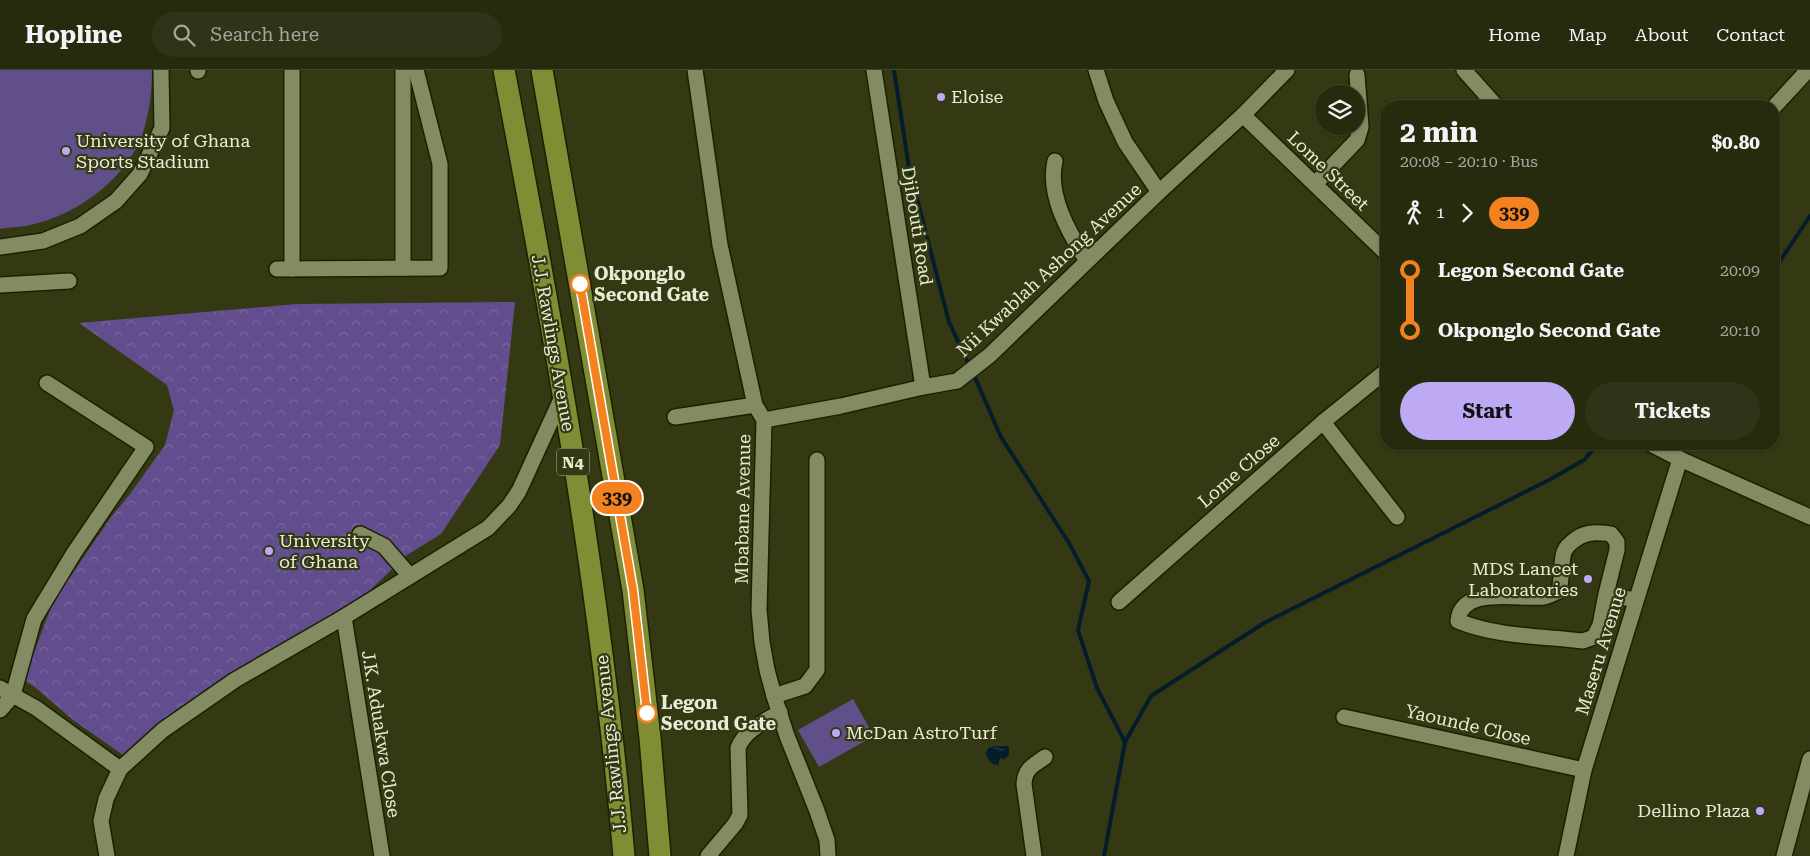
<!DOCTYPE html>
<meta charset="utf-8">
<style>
:root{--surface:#272b0e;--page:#2f3317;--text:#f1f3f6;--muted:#a4a79e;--line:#43472e;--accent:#bea9f5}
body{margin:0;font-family:"Roboto Serif",serif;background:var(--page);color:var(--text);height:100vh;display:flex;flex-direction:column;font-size:19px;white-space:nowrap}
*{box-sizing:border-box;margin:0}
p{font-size:16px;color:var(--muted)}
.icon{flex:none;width:28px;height:28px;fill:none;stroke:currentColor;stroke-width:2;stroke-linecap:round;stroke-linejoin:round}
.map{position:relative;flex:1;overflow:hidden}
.side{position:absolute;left:1380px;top:30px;width:400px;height:350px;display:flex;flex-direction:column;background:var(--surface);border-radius:20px;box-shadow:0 1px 4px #0004,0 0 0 1px var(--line)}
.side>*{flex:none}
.badge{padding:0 10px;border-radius:16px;font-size:18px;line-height:32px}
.controls{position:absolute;left:1315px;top:15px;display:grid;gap:10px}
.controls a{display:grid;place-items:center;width:50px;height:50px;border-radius:50%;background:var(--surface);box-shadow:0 1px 4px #0004,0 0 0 1px var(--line);font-size:25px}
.map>.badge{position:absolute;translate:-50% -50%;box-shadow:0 0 0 2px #fff}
.legs{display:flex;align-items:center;gap:8px;height:55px;padding:0 20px;font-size:16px}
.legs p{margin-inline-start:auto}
.overview{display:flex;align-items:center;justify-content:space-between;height:85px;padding:0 20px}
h1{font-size:28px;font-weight:700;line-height:38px}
.action{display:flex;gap:10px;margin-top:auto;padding:10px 20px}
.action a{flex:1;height:58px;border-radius:30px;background:var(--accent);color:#111;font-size:20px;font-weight:700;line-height:58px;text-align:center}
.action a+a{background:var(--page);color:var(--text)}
ul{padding:0 20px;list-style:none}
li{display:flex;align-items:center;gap:18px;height:60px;font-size:19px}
li i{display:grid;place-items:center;width:8px;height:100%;margin:0 6px;background:currentColor}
li i::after{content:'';width:12px;height:12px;margin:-6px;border:4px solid;border-radius:50%;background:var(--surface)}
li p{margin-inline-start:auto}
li:first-child i{background:linear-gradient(#0000 50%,currentColor 0)}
li:last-child i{background:linear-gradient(currentColor 50%,#0000 0)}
header{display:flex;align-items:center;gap:30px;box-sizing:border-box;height:70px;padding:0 25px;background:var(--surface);border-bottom:1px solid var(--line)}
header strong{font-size:24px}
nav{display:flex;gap:28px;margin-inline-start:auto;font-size:18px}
.search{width:350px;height:45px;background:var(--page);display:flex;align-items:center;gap:12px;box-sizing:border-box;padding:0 18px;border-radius:28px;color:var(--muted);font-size:19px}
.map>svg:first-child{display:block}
.grass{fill:#614f89}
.forest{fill:url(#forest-crowns)}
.water{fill:url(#water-ripples)}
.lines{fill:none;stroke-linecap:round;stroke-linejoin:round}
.stream{stroke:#051d2b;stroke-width:4}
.minor-casing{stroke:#1b2000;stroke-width:18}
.highway-casing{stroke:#1b2000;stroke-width:24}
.minor{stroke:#838b63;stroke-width:15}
.highway{stroke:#818d34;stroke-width:21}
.line-1-casing{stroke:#fff;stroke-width:11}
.line-1{stroke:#f58220;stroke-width:8}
.poi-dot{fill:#bea9f5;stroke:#343913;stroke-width:2}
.stop-1-dot{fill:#fff;stroke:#f58220;stroke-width:2.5}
.labels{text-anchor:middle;stroke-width:4.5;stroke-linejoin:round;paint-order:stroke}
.shield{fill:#343913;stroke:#b1b69c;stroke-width:1}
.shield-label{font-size:16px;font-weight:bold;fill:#e7ecd6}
.poi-label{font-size:18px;fill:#e7ecd6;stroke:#343913;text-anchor:start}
.street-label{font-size:18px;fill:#e7ecd6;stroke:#343913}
.stop-label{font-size:18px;font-weight:bold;fill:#e7ecd6;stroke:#343913;text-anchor:start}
</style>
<header>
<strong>Hopline</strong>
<div class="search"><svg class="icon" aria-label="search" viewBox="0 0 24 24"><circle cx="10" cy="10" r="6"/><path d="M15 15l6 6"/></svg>Search here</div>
<nav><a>Home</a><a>Map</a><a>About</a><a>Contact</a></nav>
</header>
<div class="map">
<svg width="1810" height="786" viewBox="0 0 1810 786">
<defs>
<pattern id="forest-crowns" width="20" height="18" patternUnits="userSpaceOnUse" patternTransform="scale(1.25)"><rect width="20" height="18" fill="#624e8e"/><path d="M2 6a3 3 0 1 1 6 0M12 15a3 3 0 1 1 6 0" fill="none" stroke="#78689d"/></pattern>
<pattern id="water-ripples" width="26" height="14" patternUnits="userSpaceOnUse" patternTransform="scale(1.25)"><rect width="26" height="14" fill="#051d2b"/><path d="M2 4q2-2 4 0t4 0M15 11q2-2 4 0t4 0" fill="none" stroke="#293e49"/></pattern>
</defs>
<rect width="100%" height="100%" fill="#343913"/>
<g class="grass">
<path d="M0,0h152c0,22 -3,47 -11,68 -17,41 -61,74 -103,85 -12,4 -26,4 -38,6z"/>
<polygon points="853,629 874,666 819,697 798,660"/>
</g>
<polygon class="forest" points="515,232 500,375 441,464 407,485 365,525 283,572 160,656 123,685 73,650 36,618 26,611 30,593 53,532 111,447 130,424 165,375 174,340 167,315 79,253 297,234"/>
<path class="water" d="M995,676h14v9l-6,5 -2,-3 -2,4v6c-7,-4 -10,-4 -13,-13l2,-6z"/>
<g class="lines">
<g class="stream">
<polyline points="894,0 909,98 949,252 970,297"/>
<polyline points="1774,200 1810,146"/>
<polyline points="973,303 1001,367 1069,473 1089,511 1078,560 1097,618 1125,672 1104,786"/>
<polyline points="1125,672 1151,626 1264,553 1551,409 1584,390 1598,374"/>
</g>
<g class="minor-casing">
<g id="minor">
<polyline points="198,0 198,1"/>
<polyline points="292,0 292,199"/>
<polyline points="403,0 403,198"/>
<polyline points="695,0 720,175 755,335 764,350 759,540 762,572 767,600 774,626 787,666 817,741 827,770 828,786"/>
<polyline points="874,0 923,317"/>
<polyline points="1096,0 1106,31 1125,72 1159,122"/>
<polyline points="1464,0 1496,36"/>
<polyline points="1774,37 1808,0"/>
<polyline points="1243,45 1386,183"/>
<path d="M1055,91c-8,34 14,72 32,100"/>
<polyline points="1315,114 1357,70 1361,57 1357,5"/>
<polyline points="0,177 43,171 80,156 116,131 140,104 162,58 161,0"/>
<polyline points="277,199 440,198 440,94 416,0"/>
<polyline points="0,215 69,211"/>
<polyline points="675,347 755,335"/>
<polyline points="764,350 841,336 923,317 957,311 990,285 1159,122 1243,45 1287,0"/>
<polyline points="1323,352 1397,447"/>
<polyline points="1651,374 1680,389 1810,447"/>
<polyline points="360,464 384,476 410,506"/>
<path d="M1606,524l-6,31 -6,12 -11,4c-42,-5 -86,-4 -125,-20 3,-36 62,-21 86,-24 5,-1 10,-4 15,-6 3,-12 2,-23 4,-35 1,-6 4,-10 8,-13 13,-12 24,-11 40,-9l6,8v8l-11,44 29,6"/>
<polyline points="1119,532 1323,352 1386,301"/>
<polyline points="344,547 382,786"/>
<polyline points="0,618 36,638 120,699"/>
<polyline points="774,626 805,616 817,600 817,390"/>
<polyline points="0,640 13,625 34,549 74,483 146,377 47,313"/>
<polyline points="1344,647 1584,700"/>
<polyline points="107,786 101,751 106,729 120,699 163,660 235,610 344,547 488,458 509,436 519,421 562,327"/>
<path d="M708,786l27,-32 5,-9 -2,-67c7,-18 26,-26 42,-36"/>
<path d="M1034,786l-10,-72c1,-16 9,-18 21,-27"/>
<polyline points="1566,786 1584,700 1680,389"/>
<polyline points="1784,786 1810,689"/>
</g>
</g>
<g class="highway-casing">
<g id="highway">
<path d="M504,0c50,260 97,522 120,786"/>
<polyline points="542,0 633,520 650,668 660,786"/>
</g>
</g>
<use href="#minor" class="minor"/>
<use href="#highway" class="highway"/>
</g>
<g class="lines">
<g class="line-1-casing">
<polyline id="line-1" points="580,214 633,520 647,643"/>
</g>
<use href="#line-1" class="line-1"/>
</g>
<g class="poi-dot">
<circle cx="941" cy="27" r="5"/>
<circle cx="66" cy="81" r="5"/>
<circle cx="269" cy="481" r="5"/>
<circle cx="1588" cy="509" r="5"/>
<circle cx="836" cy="663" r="5"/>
<circle cx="1760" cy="741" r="5"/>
</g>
<g class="stop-1-dot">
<circle cx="580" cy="214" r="9"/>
<circle cx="647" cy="643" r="9"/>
</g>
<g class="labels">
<rect class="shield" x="557" y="378.5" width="32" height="27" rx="4"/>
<g class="shield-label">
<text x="573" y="398">N4</text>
</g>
<g class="poi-label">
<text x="951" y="33">Eloise</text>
<text x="76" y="77">University of Ghana<tspan x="76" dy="21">Sports Stadium</tspan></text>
<text x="279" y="477">University<tspan x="279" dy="21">of Ghana</tspan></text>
<text x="1578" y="505" text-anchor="end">MDS Lancet<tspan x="1578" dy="21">Laboratories</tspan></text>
<text x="846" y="669">McDan AstroTurf</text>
<text x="1750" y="747" text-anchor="end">Dellino Plaza</text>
</g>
<g class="street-label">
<text transform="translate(1328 101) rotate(44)" y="6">Lome Street</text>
<text transform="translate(917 156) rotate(81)" y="6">Djibouti Road</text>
<text transform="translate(1049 200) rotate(-43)" y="6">Nii Kwablah Ashong Avenue</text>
<text transform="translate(553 273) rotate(80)" y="6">J.J. Rawlings Avenue</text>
<text transform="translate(1239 401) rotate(-41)" y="6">Lome Close</text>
<text transform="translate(743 439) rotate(-89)" y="6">Mbabane Avenue</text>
<text transform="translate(1601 581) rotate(-73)" y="6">Maseru Avenue</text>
<text transform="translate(1468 655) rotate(13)" y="6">Yaounde Close</text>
<text transform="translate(381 664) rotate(81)" y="6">J.K. Aduakwa Close</text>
<text transform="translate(611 674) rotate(-96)" y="6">J.J. Rawlings Avenue</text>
</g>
<g class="stop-label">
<text x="594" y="210">Okponglo<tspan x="594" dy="21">Second Gate</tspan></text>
<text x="661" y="639">Legon<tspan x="661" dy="21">Second Gate</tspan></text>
</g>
</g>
</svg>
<div class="controls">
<a><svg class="icon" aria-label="layers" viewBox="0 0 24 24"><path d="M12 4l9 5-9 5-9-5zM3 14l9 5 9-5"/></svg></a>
</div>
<b class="badge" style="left:617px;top:428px;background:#f58220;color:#111">339</b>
<section class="side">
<div class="overview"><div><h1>2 min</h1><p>20:08 – 20:10 · Bus</p></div><b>$0.80</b></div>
<div class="legs"><svg class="icon" aria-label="walk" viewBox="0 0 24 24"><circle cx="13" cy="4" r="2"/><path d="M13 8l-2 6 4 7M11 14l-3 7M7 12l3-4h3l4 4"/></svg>1<svg class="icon" aria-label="forward" viewBox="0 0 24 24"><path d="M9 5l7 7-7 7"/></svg><b class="badge" style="background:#f58220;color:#111">339</b></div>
<ul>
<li><i style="color:#f58220"></i><b>Legon Second Gate</b><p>20:09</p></li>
<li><i style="color:#f58220"></i><b>Okponglo Second Gate</b><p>20:10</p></li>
</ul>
<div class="action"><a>Start</a><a>Tickets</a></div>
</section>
</div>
